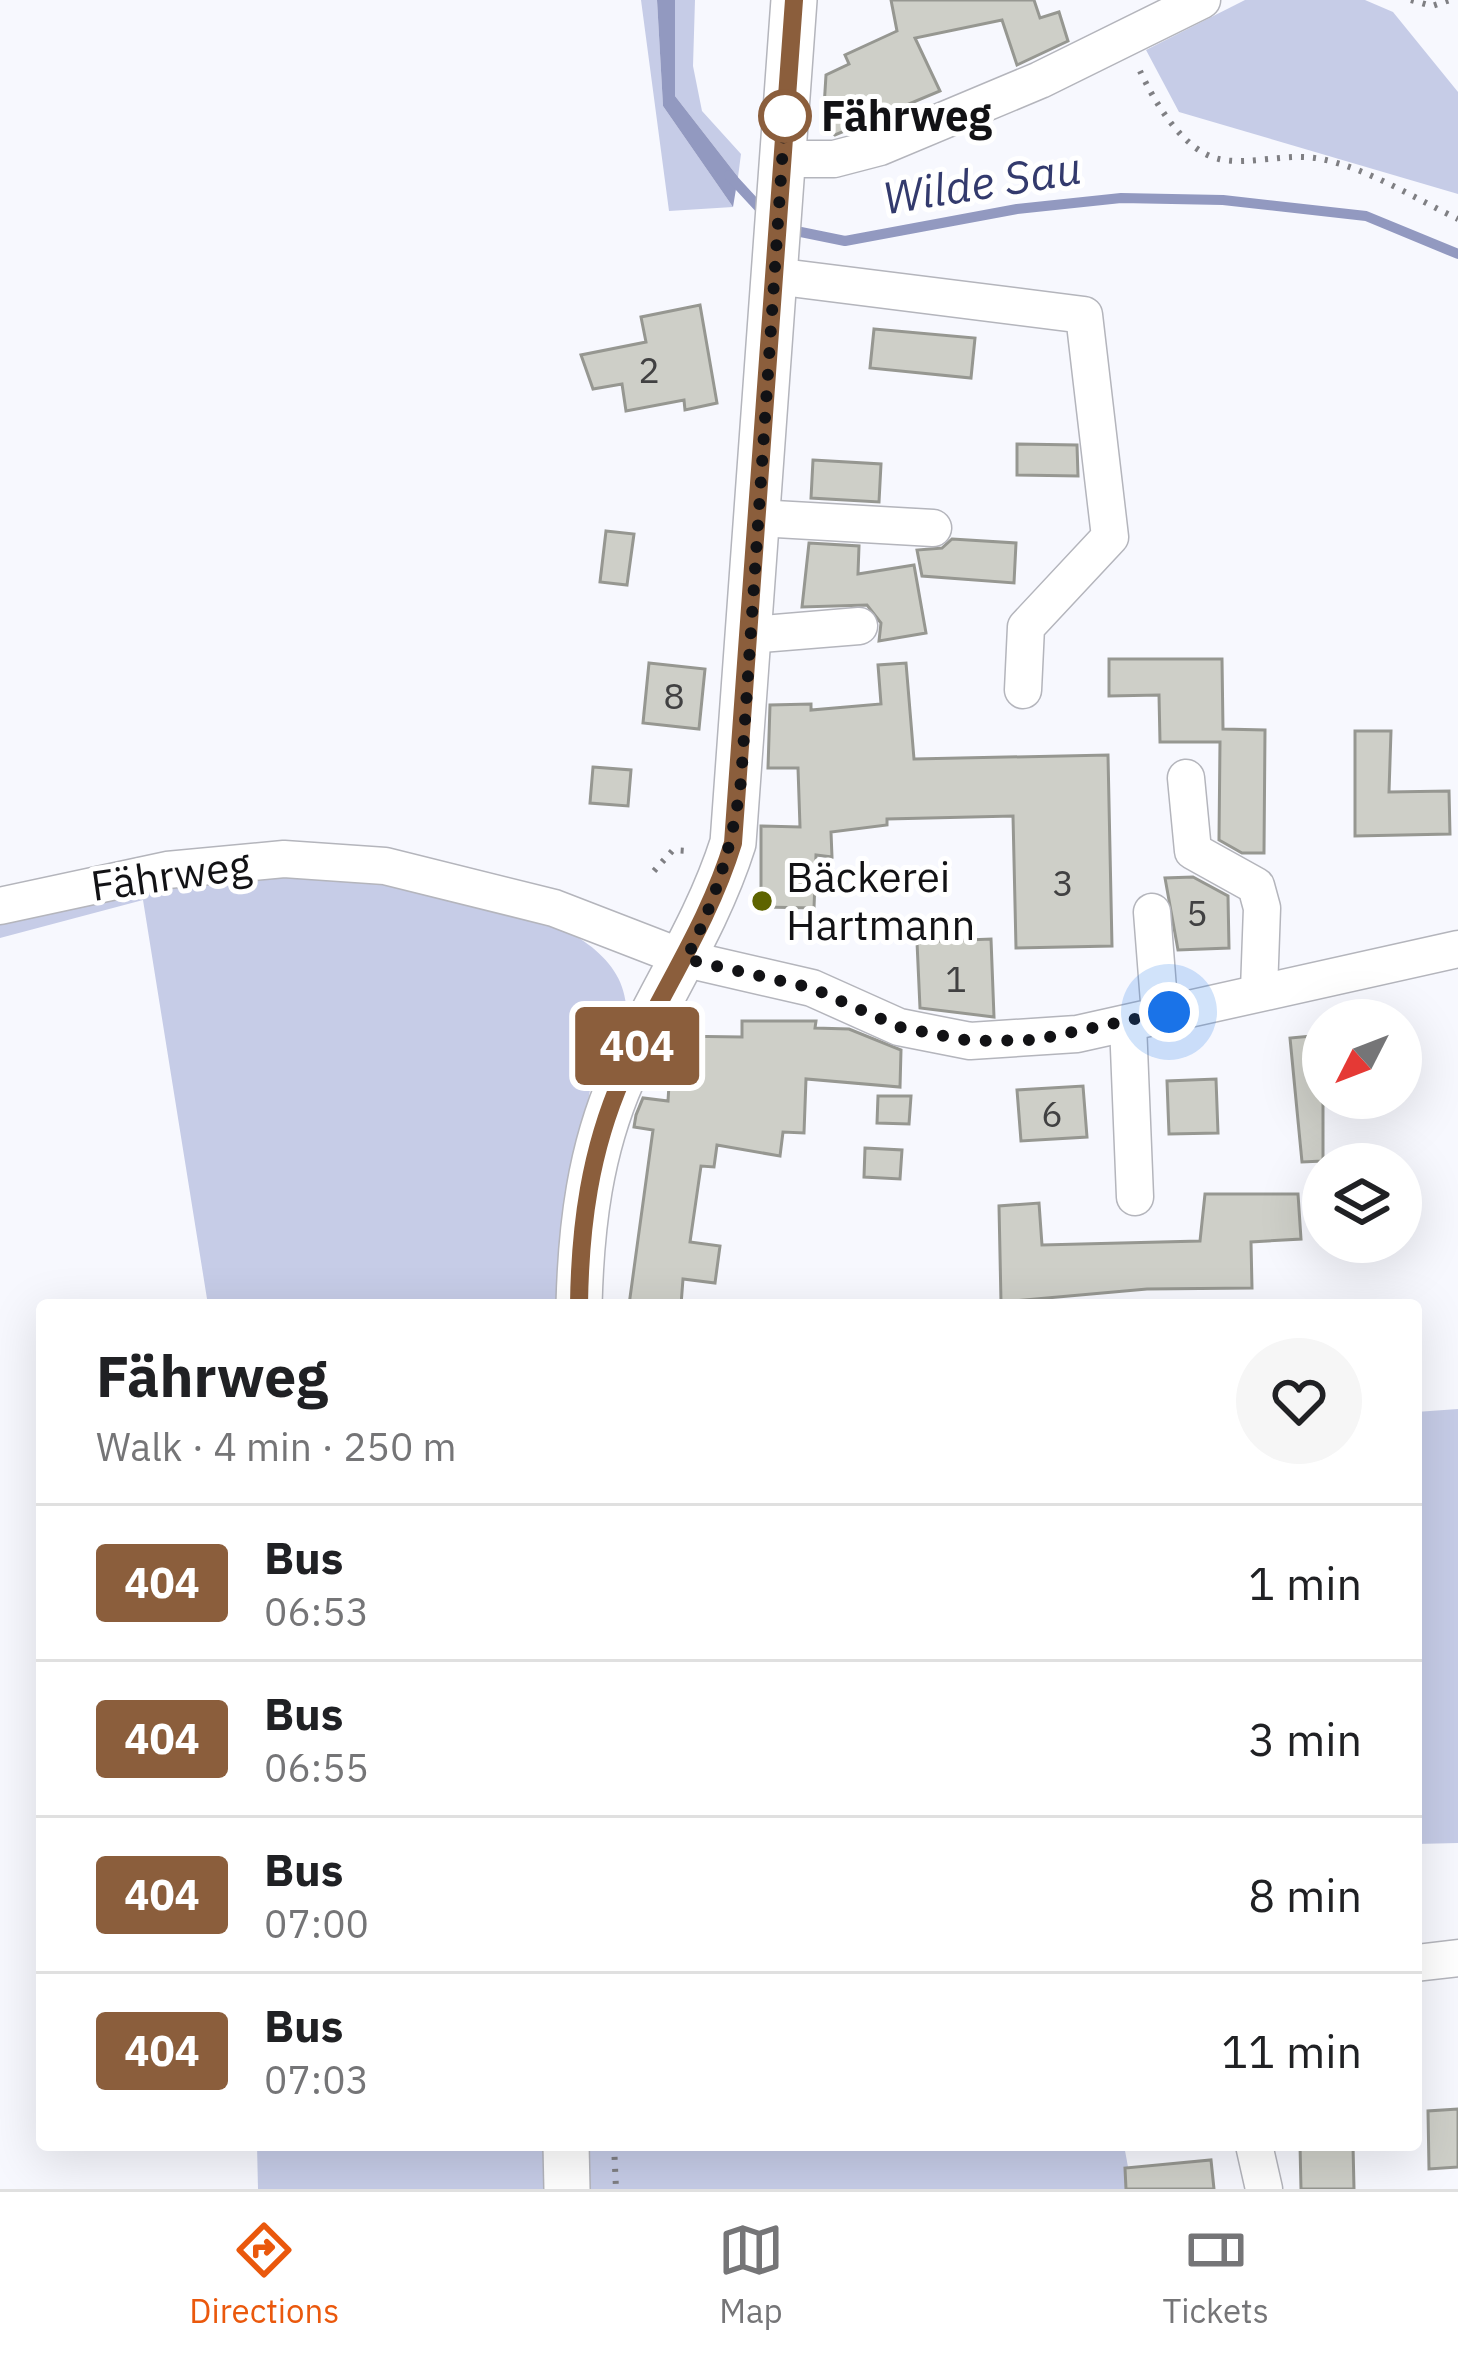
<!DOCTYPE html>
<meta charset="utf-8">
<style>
:root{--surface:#fff;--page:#f6f6f6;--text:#202124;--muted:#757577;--line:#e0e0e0;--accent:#ea580c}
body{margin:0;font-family:"IBM Plex Sans",sans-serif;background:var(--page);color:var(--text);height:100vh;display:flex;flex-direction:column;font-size:45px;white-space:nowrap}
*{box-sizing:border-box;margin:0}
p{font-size:39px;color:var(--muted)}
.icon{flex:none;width:66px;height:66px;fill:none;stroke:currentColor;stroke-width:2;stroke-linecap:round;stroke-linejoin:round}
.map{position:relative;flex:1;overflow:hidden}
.panel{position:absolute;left:36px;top:1299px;width:1386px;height:852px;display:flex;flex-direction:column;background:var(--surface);border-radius:12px;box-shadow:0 12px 48px #0002}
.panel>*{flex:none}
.badge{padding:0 24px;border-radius:9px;font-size:42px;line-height:78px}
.needle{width:78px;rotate:228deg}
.controls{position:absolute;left:1302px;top:999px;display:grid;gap:24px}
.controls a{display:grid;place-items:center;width:120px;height:120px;border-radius:50%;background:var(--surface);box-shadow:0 12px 48px #0002;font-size:60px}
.you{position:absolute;width:60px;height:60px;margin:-30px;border:9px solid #fff;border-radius:50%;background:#1a73e8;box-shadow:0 0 0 18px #1a73e833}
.map>.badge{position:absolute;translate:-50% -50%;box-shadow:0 0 0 6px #fff}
.round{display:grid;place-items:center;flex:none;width:126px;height:126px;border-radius:63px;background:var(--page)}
.overview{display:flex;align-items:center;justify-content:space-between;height:204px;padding:0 60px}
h1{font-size:57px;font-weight:700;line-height:90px}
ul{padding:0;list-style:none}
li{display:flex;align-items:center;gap:36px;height:156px;padding:0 60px;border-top:3px solid var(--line)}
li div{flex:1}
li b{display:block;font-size:45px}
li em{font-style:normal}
li .badge{min-width:132px;font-weight:700;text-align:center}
.menu{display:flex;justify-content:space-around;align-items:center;height:168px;border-top:3px solid var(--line);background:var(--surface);font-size:33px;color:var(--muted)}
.menu a{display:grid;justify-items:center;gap:6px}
.menu .on{color:var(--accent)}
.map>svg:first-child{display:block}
.green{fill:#c6cce7}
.water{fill:#9299c0}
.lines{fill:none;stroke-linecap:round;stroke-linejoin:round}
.stream{stroke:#9299c0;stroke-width:10}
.building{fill:#cecfc8;stroke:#969791;stroke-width:3}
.minor-casing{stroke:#b4b5bc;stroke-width:39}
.major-casing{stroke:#b4b5bc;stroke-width:48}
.path{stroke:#7f7f83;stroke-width:6;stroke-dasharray:3 9;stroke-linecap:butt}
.minor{stroke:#fff;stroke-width:36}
.major{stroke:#fff;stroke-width:45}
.line-casing{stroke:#fff;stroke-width:27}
.line{stroke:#8b5e3c;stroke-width:18}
.walk{stroke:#121215;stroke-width:12;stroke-dasharray:0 21.6}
.stop-dot{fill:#fff;stroke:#8b5e3c;stroke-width:6}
.poi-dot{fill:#5e6400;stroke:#fff;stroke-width:4.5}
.labels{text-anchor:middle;stroke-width:10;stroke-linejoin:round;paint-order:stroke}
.number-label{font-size:36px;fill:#414142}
.stop-label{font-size:42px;font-weight:bold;fill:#121215;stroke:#fff;text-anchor:start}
.street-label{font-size:42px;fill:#121215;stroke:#fff}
.poi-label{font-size:42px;fill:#121215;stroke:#fff;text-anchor:start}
.water-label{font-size:45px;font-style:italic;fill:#333a6d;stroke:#fff}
</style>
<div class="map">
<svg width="1458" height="2189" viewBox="0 0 1458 2189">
<rect width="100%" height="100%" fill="#f7f8fe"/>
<g class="green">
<polygon points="641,0 657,0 663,106 733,207 669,211"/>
<polygon points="675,0 695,0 693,66 702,111 741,154 738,177 675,96"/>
<polygon points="1245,0 1365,0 1393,12 1458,92 1458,194 1179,112 1146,50"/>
<path d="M336,870c78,18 280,35 290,134 2,19 -33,66 -37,92 -12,69 -19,140 -29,209h-352l-65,-405 -143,38v-21l166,-38z"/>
<polygon points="1458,1409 1458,1843 1416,1844 1416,1412"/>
<polygon points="257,2145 547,2145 548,2189 258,2189"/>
<polygon points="585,2145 1124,2145 1132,2189 586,2189"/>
</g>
<polygon class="water" points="657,0 675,0 675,96 738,177 733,207 663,106"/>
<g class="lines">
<g class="stream">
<polyline points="729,175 765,214"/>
<polyline points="791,230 845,241 1017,209 1121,198 1223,200 1366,216 1458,254"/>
</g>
</g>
<g class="building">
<polygon points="891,0 1034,0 1040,18 1059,12 1068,41 1017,65 1002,20 915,38 940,91 835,135 823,124 826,75 849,64 845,55 897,31"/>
<polygon points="700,305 717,403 685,410 684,400 626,411 622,384 593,389 581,355 646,342 641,317"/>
<polygon points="874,329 975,338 971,378 870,368"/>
<polygon points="1017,444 1077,445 1078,476 1017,475"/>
<polygon points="813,460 881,464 879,502 811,498"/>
<polygon points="606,531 634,534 627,585 600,582"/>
<polygon points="952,539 1016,543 1014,583 922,576 917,550 942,548"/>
<polygon points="809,543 859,546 858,574 914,565 926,633 879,641 881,623 867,605 802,607"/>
<polygon points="1109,659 1222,659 1223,729 1265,730 1264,853 1242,853 1219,840 1220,742 1160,742 1159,695 1109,696"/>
<polygon points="649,663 705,669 699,729 643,723"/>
<polygon points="906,663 914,759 1108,755 1112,946 1016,948 1013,816 887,819 887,825 831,832 832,857 816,855 814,908 761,907 761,826 800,827 798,768 768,768 770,705 811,704 811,710 881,704 878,665"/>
<polygon points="1355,731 1391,731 1389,792 1449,791 1450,834 1355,836"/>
<polygon points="593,767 631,770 628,806 590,803"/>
<polygon points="1193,877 1228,896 1229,948 1178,950 1165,878"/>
<polygon points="991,939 994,1017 920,1008 917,942"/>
<polygon points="742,1021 816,1021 815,1028 849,1029 901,1050 900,1087 806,1079 804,1133 783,1132 780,1156 717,1145 714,1167 701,1166 690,1242 720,1246 715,1283 683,1279 681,1305 629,1305 653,1130 634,1127 636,1115 643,1098 668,1101 672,1036 742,1037"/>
<polygon points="1323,1035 1323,1161 1302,1162 1290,1038"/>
<polygon points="1216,1079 1218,1133 1169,1134 1167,1081"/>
<polygon points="1083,1086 1087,1137 1021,1141 1017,1090"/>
<polygon points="878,1096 911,1096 909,1124 877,1123"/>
<polygon points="865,1148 902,1150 900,1179 864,1177"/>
<polygon points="1205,1194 1298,1194 1301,1239 1251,1242 1252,1288 1147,1289 1001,1302 999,1206 1039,1203 1042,1245 1200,1241"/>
<polygon points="1458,2109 1458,2167 1429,2169 1428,2111"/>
<polygon points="1300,2145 1353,2145 1354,2189 1301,2189"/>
<polygon points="1211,2160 1214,2189 1126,2189 1125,2168"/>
</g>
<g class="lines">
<g class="minor-casing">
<g id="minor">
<polyline points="781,159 834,159 880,147 1040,80 1202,0"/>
<polyline points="774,276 1084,315 1110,537 1026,627 1023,690"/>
<polyline points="758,518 933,528"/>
<polyline points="750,635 859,626"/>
<polyline points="1186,778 1193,851 1256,886 1262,908 1259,990"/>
<polyline points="0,906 167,870 284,859 385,866 554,908 686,959 812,988 899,1027 970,1041 1077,1034 1458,949"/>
<polyline points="1152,912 1160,1015"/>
<polyline points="1128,1024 1135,1197"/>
<polyline points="1416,1963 1458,1958"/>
<polyline points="1254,2145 1264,2189"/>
</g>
</g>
<g class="major-casing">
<g id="major">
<path d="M579,1305c2,-79 11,-154 43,-227 35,-81 84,-150 111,-235l61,-843"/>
<polyline points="566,2145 567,2189"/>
</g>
</g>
<g class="path">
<polyline points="1411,0 1432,6 1450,0"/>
<path d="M1140,71c14,30 43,80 79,88 29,7 68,-7 102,0 46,9 95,40 137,60"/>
<polyline points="654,871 673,850 689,851"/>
<polyline points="614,2145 616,2189"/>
</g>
<use href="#minor" class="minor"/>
<use href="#major" class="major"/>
</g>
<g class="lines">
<g class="line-casing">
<path id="line" d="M579,1305c1,-79 11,-154 43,-227 35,-81 85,-150 111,-235l61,-843"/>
</g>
<use href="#line" class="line"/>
<path class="walk" d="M785,116l-44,665c-9,66 -25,119 -55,178l126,29 87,39 71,14 64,-1 135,-28"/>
</g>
<circle class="stop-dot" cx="785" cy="116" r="24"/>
<circle class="poi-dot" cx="762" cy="901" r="12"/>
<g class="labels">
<g class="number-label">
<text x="649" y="383">2</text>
<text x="674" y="709">8</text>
<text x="1063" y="896">3</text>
<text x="1197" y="926">5</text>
<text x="956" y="992">1</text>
<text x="1052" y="1127">6</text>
</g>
<g class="stop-label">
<text x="821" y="131">Fährweg</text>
</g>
<g class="street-label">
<text transform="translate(171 875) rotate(-8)" y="15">Fährweg</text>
</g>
<g class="poi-label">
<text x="786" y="892">Bäckerei<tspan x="786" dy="48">Hartmann</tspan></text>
</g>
<g class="water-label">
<text transform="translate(982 183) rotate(-9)" y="16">Wilde Sau</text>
</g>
</g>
</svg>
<div class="controls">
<a><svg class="needle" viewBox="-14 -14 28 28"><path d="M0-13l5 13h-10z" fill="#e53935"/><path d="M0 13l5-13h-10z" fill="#757577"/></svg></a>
<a><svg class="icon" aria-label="layers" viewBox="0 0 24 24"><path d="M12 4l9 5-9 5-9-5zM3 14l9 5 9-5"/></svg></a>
</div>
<div class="you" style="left:1169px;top:1012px"></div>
<b class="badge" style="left:637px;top:1046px;background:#8b5e3c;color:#fff">404</b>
<section class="panel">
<div class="overview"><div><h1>Fährweg</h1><p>Walk · 4 min · 250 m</p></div><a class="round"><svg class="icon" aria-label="heart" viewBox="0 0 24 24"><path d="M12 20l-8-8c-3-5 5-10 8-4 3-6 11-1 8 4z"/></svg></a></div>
<ul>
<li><span class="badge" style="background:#8b5e3c;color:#fff">404</span><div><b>Bus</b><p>06:53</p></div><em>1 min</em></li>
<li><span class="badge" style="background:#8b5e3c;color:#fff">404</span><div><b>Bus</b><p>06:55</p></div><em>3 min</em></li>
<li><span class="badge" style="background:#8b5e3c;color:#fff">404</span><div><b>Bus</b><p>07:00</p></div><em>8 min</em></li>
<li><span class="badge" style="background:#8b5e3c;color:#fff">404</span><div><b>Bus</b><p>07:03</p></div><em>11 min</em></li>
</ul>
</section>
</div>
<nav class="menu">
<a class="on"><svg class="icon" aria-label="directions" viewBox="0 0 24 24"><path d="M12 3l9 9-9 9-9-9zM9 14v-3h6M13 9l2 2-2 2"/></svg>Directions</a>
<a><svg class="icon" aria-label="map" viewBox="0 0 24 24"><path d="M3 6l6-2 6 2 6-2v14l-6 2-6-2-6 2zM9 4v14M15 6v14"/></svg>Map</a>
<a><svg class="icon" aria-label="tickets" viewBox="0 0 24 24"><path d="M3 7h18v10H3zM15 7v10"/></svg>Tickets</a>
</nav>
